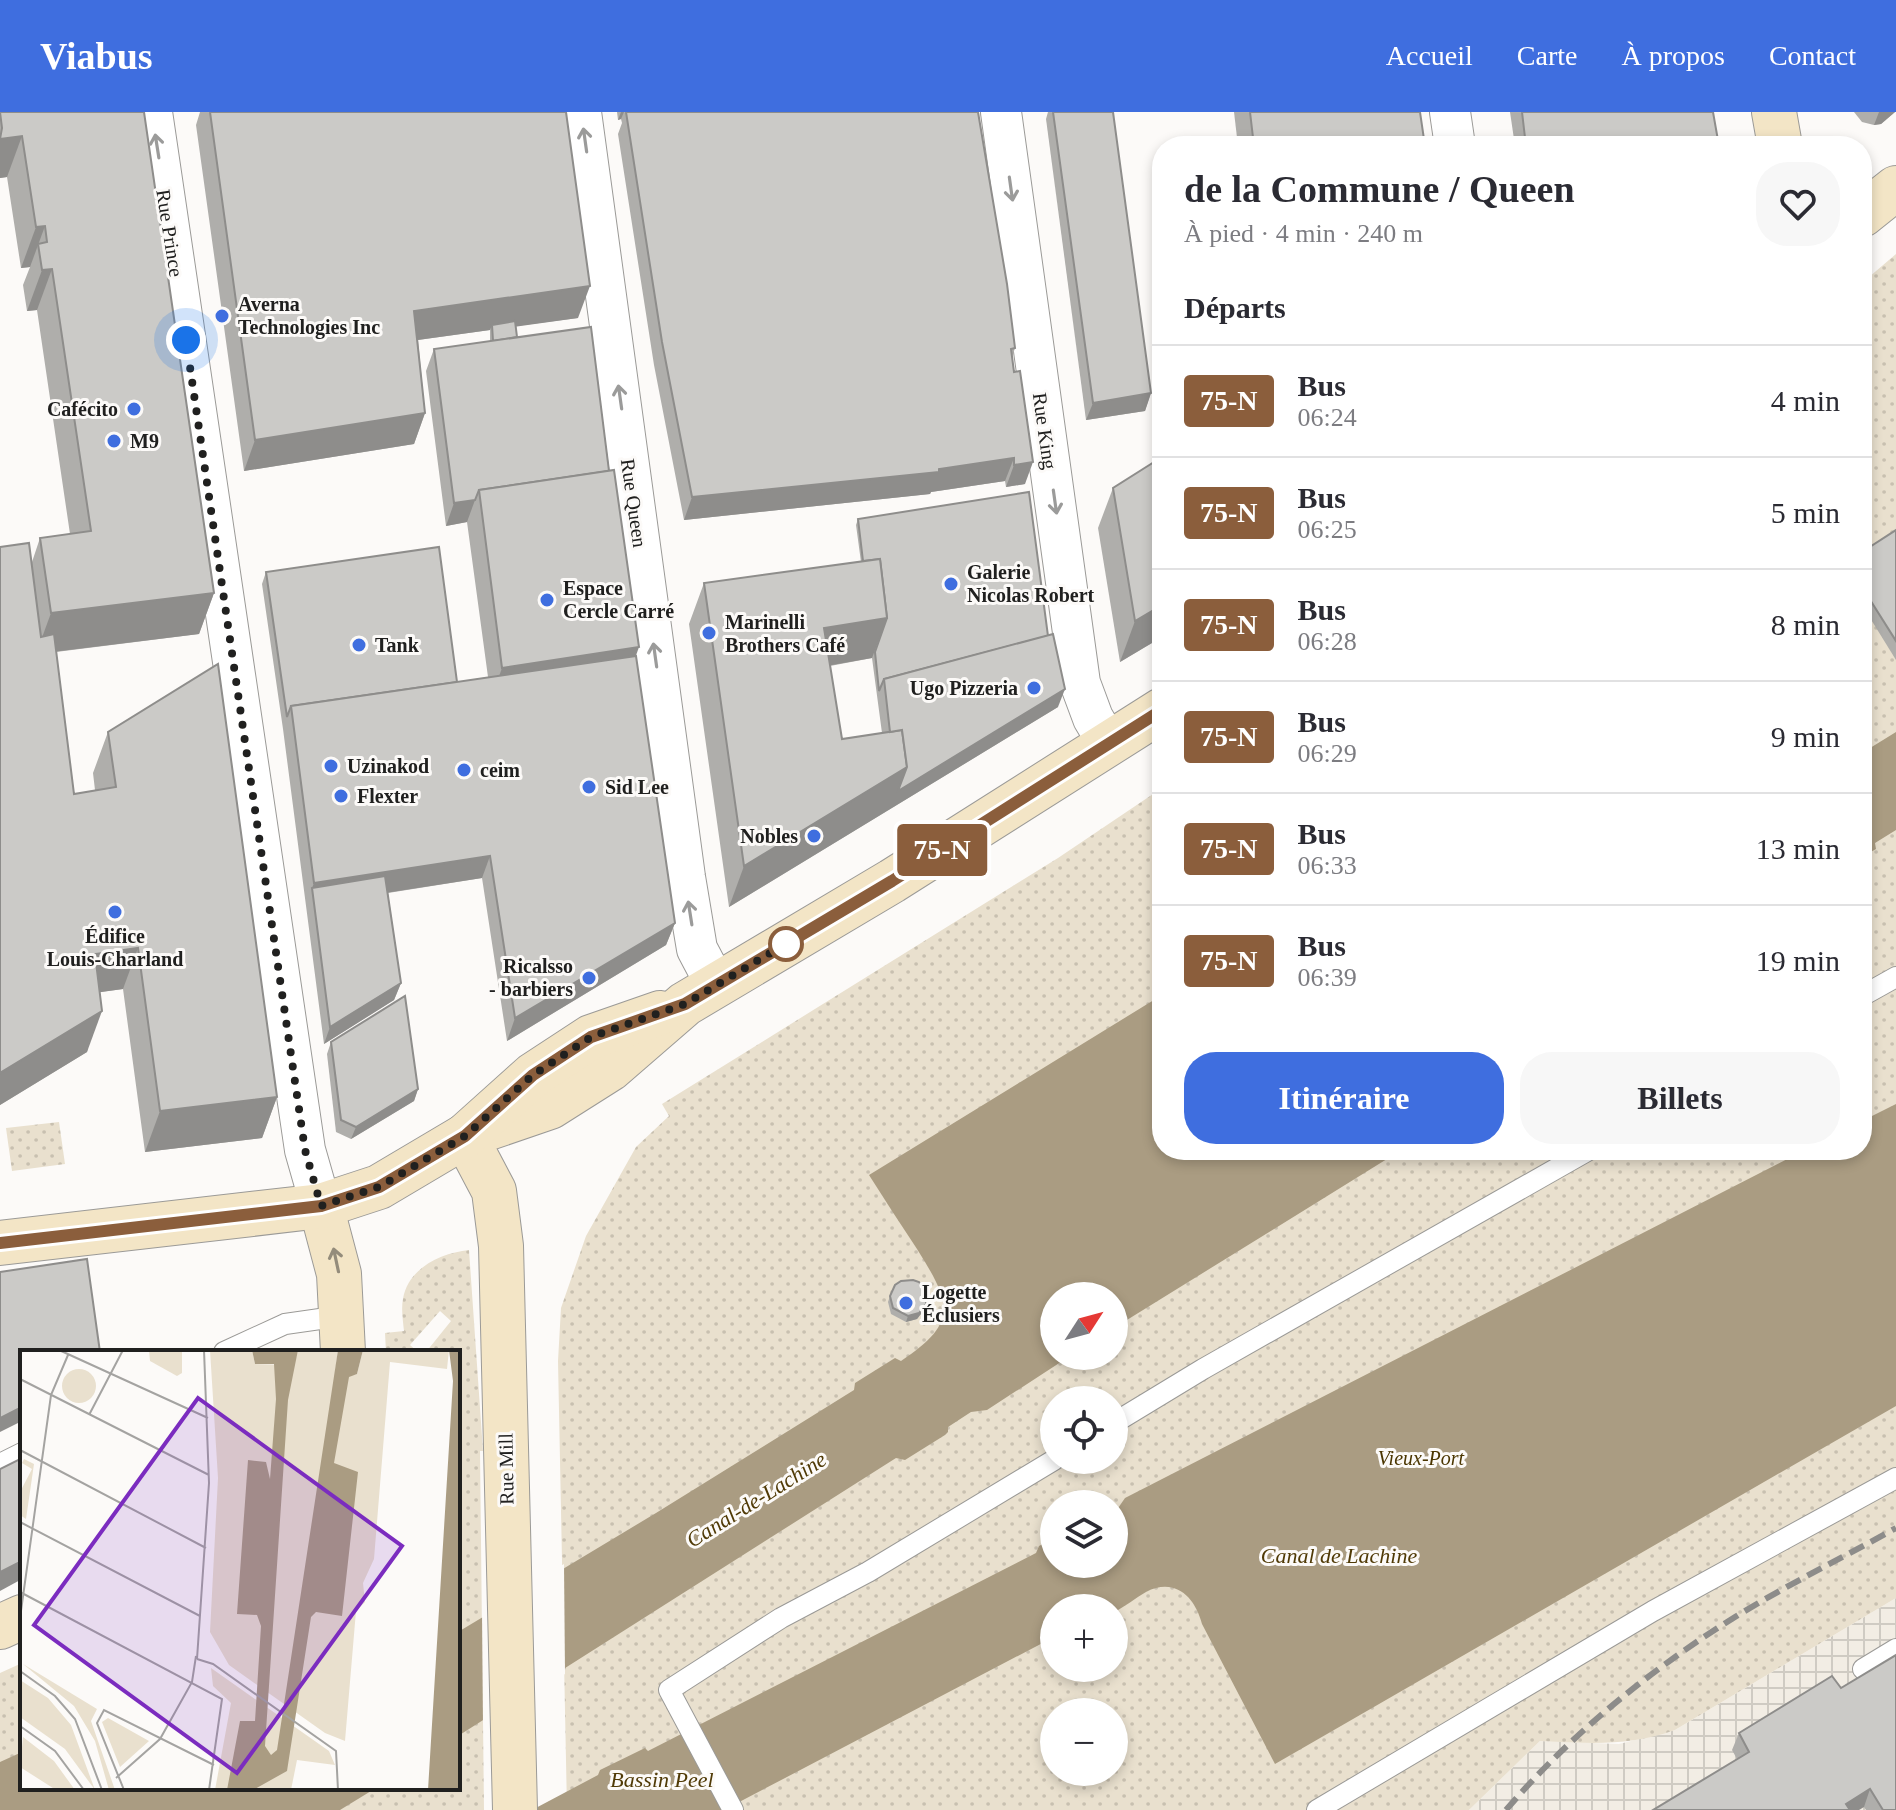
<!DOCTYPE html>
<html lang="fr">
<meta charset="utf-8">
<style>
:root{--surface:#fff;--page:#f7f7f7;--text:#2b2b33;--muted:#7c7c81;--line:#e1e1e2;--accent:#3f6edf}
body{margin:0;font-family:"Times New Roman",serif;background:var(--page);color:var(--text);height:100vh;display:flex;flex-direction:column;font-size:30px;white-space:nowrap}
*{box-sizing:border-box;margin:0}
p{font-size:26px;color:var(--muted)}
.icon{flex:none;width:44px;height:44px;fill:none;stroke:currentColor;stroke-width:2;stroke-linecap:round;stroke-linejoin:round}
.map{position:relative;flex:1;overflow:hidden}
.details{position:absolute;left:1152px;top:24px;width:720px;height:1024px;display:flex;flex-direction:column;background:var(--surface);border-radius:32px;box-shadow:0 4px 12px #0003}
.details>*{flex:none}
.badge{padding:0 16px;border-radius:6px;font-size:28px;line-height:52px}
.needle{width:52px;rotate:54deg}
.tools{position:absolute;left:1040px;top:1170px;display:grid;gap:16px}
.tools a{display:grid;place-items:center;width:88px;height:88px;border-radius:50%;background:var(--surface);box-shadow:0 4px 12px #0003;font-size:40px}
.you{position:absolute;width:40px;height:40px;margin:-20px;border:6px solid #fff;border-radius:50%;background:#1a73e8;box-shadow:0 0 0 12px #1a73e833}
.map>.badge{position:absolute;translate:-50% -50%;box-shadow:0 0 0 4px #fff}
h2{padding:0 32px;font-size:30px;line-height:72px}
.round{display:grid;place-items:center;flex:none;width:84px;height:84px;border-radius:32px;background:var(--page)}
.summary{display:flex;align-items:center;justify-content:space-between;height:136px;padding:0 32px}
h1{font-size:38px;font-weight:600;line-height:60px}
.action{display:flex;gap:16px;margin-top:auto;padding:16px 32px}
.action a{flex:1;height:92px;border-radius:32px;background:var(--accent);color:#fff;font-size:32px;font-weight:600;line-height:92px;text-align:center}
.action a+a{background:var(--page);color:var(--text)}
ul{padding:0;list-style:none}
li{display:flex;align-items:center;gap:24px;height:112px;padding:0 32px;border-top:2px solid var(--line)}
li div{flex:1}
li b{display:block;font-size:30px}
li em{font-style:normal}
li .badge{min-width:88px;font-weight:700;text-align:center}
header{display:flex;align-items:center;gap:48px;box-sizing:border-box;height:112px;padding:0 40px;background:var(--accent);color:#fff}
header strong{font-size:38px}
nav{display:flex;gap:44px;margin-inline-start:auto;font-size:28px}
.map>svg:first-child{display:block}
.industrial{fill:url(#industrial-grid)}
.park{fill:url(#park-dots);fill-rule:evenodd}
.water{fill:#aa9c82}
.pier{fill:#fcfaf8}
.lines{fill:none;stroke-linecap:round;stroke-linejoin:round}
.lane-casing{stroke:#9b9a97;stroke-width:22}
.street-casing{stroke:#9b9a97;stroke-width:42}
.secondary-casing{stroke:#9b9a97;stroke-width:46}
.lane{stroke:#fff;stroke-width:20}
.street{stroke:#fff;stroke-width:40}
.secondary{stroke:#f3e5c6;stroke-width:44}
.rail{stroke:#8d8c8a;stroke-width:6;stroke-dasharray:16 8;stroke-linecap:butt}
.wall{fill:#afaeab;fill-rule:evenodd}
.shaded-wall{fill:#8e8d8b}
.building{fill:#cbcac7;stroke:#8e8d8b;stroke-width:2}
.oneway{stroke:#9b9b9a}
.oneway2{stroke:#948c7b}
.line-casing{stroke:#fff;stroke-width:18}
.line{stroke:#8b5e3c;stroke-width:12}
.walk{stroke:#20201f;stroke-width:8;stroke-dasharray:0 14.4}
.poi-dot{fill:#3f6edf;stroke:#fcfaf8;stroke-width:3}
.stop-dot{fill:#fff;stroke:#8b5e3c;stroke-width:4}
.labels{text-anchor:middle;stroke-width:6;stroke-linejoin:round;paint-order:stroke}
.street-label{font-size:20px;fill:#20201f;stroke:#fcfaf8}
.poi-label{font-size:20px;font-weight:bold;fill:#20201f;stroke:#fcfaf8;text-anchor:start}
.park-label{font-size:20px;font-style:italic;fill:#4b3601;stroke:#fcfaf8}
.water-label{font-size:22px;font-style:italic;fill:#503a06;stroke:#fcfaf8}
.inset-road{fill:none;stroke:#a4a3a1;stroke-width:2}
.view{fill:#7b2cbf;fill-opacity:0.15;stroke:#7b2cbf;stroke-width:4}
.inset-edge{fill:none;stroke:#20201f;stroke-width:4}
</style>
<header>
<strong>Viabus</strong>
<nav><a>Accueil</a><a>Carte</a><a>À propos</a><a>Contact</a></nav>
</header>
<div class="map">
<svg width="1896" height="1698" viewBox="0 0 1896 1698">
<defs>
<pattern id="industrial-grid" width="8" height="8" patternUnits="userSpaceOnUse" patternTransform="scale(2)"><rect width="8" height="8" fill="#f2ede4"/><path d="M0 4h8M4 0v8" fill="none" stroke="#cfcbc3"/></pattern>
<pattern id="park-dots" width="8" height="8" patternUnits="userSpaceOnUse" patternTransform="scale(2)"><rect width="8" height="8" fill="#e9e0ce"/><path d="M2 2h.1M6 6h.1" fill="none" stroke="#c8c0b0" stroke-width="1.8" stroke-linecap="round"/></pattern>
</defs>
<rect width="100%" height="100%" fill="#fcfaf8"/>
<polygon class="industrial" points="1896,1486 1896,1698 1469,1698 1540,1629 1619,1632 1675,1618"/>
<g class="park">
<path d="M1896,142v1344l-221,132c-47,17 -86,13 -135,11l-71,69h-902l-9,-449 3,-53 25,-72 50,-89 33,-31 -7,-12 396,-246 104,-70v362h700v-867zM1054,1184h60v60h-60zM1054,1288h60v60h-60zM1054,1392h60v60h-60zM1054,1496h60v60h-60zM1054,1600h60v60h-60z"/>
<polygon points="59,1010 65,1052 12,1059 6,1016"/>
<path d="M469,1138l14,201h-3l4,359h-484v-137l22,-10v125h436v-436h-32l25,-31 -11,-10 -30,34 8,7h-32l-1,-19 19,-2c-1,-10 -3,-22 -1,-32 5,-31 38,-46 66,-49z"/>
</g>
<g class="water">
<polygon points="1896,620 1896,718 1875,731 1876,737 1862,745 1862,641"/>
<path d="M1162,883v155h234l-1,4 -281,174v-32h-60v60h16l-83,54 -16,2 -23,15v5l-3,3 -40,25 -9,-2 -438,278v-104l198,-119 198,-123 1,-7 40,-25 6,3c58,-38 50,-58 16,-112 -16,-24 -32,-49 -48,-74z"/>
<path d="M1896,992v302l-621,358 -73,-140c-7,-27 -27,-47 -56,-32 -11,6 -21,15 -32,20v-4h-60v29l-330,173h-192l66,-35 2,-5 45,-22 3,3 388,-198 3,-7 15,-8v26h60v-50l11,-16 680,-348h57v-29z"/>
<polygon points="22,1640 22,1676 376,1676 340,1698 0,1698 0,1650"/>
</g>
<polygon class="pier" points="564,1452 565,1562 483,1613 482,1501"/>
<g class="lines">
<g class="lane-casing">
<g id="lane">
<polyline points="1862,884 1896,865"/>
<polyline points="224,1240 285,1212 341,1204"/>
<polyline points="1114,1311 1203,1257 1589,1038"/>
<polyline points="0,1352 22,1341"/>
<polyline points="1863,1557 1896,1537"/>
<polyline points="733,1698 669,1578 781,1506 868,1460 1054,1348"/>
<polyline points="1317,1698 1653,1499 1896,1366"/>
</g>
</g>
<g class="street-casing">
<g id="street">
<polyline points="152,0 305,1038 321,1094"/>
<polyline points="581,0 685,765 697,837 716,873"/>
<polyline points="1001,0 1080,571 1093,606 1109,633"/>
<polyline points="1450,0 1455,34"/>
</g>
</g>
<g class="secondary-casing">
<g id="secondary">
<polyline points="1774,0 1780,34"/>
<polyline points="1862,103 1896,76"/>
<polyline points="465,1024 550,995 610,957 685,892 892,769 1162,598"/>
<polyline points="465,1024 494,1079 501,1134 515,1698"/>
<polyline points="321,1094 339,1162 343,1240"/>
<polyline points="0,1131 321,1094 379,1075 465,1024 533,963 591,925 660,901"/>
<polyline points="0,1515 22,1505"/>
</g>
</g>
<use href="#lane" class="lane"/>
<use href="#street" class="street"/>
<use href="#secondary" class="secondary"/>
<path class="rail" d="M1506,1698c65,-76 144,-140 229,-193 52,-32 107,-59 161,-89"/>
</g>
<g class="wall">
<polygon points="0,0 144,0 214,481 199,522 56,540 74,682 95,678 93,661 108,620 277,985 262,1026 145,1040 123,877 100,880 87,940 0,993 0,435 32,450 40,426 70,422 37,198 27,199 23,173 30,155 21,156 7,65 0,66"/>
<polygon points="200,0 566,0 578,206 516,214 517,225 609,359 675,811 666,833 507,929 482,766 388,781 401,871 394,888 324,932 283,617 262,472 266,460 457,570 488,565 467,410 446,414 426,259 434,237 490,229 490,218 418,228 425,301 414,332 244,359 196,13"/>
<polygon points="617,0 978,0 1015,236 1012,245 1025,372 1006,375 1005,369 931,380 930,382 684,408 654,253 618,22 622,11 621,7 618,8"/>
<polygon points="1048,0 1113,0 1151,281 1145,299 1086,308 1046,7"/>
<polygon points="1234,0 1420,0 1425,34 1238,34"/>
<polygon points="1510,0 1713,0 1719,34 1515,34"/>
<polygon points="1854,0 1895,0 1881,12 1874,13 1862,10"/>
<polygon points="1113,376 1162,525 1120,550 1098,416"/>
<path d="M858,407l190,117 10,71 -329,200 -40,-283 15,-41 157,-21 -5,-37zM872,546l10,75 -40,6 -12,-73z"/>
<polygon points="1896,418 1896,548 1862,493 1862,440"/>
<polygon points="331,930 418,977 414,989 351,1027 336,1020 327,942"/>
<polygon points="890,1184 924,1198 917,1207 906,1210 891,1202 888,1190"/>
<polygon points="1832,1564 1896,1698 1866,1698 1864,1695 1737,1647 1732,1638 1739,1621"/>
</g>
<g class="shaded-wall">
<polygon points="621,0 624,0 621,7 618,8"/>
<polygon points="1879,0 1895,0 1881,12 1874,13"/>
<polygon points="22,24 7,65 0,66 0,27"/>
<polygon points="45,114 30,155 21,156 36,115"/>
<polygon points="52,157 37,198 27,199 42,158"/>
<polygon points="590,174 578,206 492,218 492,213 490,218 403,230 414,199"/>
<polygon points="1151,281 1145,299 1086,308 1093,291"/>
<polygon points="425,301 414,332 244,359 255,328"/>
<polygon points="1014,346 1005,369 931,380 930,382 684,408 692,385 939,357"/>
<polygon points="1033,350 1025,372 1006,375 1014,353"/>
<polygon points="475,388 467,410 446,414 454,391"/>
<polygon points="214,481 199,522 36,542 51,501"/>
<polygon points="1162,493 1162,525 1120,550 1135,509"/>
<polygon points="887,506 872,546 809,557 824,516"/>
<polygon points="639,535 628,566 491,587 502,556"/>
<polygon points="1065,577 1058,595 729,795 744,754 907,655"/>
<polygon points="490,744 482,766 314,792 312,776 314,771"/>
<polygon points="675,811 666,833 507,929 515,906"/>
<polygon points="138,836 123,877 80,883 95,842"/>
<polygon points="401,871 394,888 324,932 330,915"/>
<polygon points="102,899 87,940 0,993 0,961"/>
<polygon points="418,977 414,989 351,1027 356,1015"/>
<polygon points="277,985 262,1026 145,1040 160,999"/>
<polygon points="926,1192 924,1198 917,1207 906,1210 908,1204"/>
<polygon points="22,1295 22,1309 0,1320 0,1306"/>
<polygon points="22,1449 22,1467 0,1479 0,1460"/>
<polygon points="1870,1677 1864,1695 1859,1698 1844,1698 1846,1692"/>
</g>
<g class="building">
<polygon points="0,0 144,0 214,481 51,501 40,426 91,419 52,157 42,158 38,132 47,130 45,114 36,115 22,24 0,27 2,16"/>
<polygon points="210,0 566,0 590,174 414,199 425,301 255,328"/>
<polygon points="626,0 978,0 1007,172 1015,236 1011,237 1014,260 1020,259 1033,350 1014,353 1014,346 939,357 939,360 692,385 662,230"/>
<polygon points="1053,0 1113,0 1151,281 1093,291"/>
<polygon points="1250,0 1420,0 1425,34 1254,34"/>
<polygon points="1522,0 1713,0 1719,34 1526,34"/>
<polygon points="515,209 517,225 493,229 492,213"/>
<polygon points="591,215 609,359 479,378 475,388 454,391 434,237"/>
<polygon points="1162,345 1162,493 1135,509 1113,376"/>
<polygon points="614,358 639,535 502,556 479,378"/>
<polygon points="1029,380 1048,524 884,567 879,579 875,540 887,506 880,447 863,449 858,407"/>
<polygon points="1896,418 1896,529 1862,475 1862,440"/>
<polygon points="29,431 41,525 54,522 74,682 116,675 108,620 218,552 277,985 160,999 138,836 95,842 102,899 0,961 0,435"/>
<polygon points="439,435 457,570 291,594 287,605 266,460"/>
<polygon points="880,447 887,506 824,516 842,627 902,618 907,655 744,754 704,471"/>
<polygon points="1053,522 1065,577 898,679 907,655 902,618 890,620 884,567"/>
<polygon points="636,544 675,811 515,906 490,744 314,771 291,594"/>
<polygon points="385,764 401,871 330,915 312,776"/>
<polygon points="405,884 418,977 356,1015 341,1008 331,930"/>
<polygon points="87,1147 100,1240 22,1240 22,1295 0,1306 0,1160"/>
<polygon points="913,1168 919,1170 926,1180 926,1192 919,1201 908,1204 893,1196 890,1184 895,1173 901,1169"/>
<polygon points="22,1346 22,1449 0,1460 0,1357"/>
<polygon points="1896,1543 1896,1698 1883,1698 1870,1677 1846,1692 1850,1698 1653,1698 1749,1640 1739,1621 1832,1564 1841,1576"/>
</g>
<defs><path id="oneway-shaft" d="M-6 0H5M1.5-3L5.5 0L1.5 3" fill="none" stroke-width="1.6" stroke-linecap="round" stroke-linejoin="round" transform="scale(2)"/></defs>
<g class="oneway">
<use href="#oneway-shaft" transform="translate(585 28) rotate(-98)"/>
<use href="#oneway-shaft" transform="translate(157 34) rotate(-99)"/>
<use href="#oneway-shaft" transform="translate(1011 77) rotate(82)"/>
<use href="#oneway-shaft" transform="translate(620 285) rotate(-98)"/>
<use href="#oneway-shaft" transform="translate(1055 390) rotate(82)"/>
<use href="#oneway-shaft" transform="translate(655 543) rotate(-98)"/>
<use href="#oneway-shaft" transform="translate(690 801) rotate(-99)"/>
</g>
<use class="oneway2" href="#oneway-shaft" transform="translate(336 1148) rotate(-102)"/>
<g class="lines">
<g class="line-casing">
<polyline id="line" points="0,1131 321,1094 379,1075 465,1024 533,963 591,925 685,892 892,769 1162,598"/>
</g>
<use href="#line" class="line"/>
<polyline class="walk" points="186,228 305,1038 321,1094 379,1075 465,1024 533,963 591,925 685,892 792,828 786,832"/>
</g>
<g class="poi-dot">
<circle cx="222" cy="204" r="8"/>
<circle cx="134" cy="297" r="8"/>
<circle cx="114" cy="329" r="8"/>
<circle cx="951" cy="472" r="8"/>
<circle cx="547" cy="488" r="8"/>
<circle cx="709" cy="521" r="8"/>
<circle cx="359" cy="533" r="8"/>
<circle cx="1034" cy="576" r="8"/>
<circle cx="331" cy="654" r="8"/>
<circle cx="464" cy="658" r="8"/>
<circle cx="589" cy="675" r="8"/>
<circle cx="341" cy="684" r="8"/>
<circle cx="814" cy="724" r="8"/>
<circle cx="115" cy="800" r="8"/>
<circle cx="589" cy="866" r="8"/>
<circle cx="906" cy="1191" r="8"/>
</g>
<circle class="stop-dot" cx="786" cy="832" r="16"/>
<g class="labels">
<g class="street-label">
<text transform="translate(170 121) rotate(81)" y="7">Rue Prince</text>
<text transform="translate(1045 319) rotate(82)" y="7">Rue King</text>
<text transform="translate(634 391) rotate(82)" y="7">Rue Queen</text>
<text transform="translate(506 1357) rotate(-91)" y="7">Rue Mill</text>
</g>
<g class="poi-label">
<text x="238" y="199">Averna<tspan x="238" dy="23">Technologies Inc</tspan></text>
<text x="118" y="304" text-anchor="end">Cafécito</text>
<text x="130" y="336">M9</text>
<text x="967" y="467">Galerie<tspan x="967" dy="23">Nicolas Robert</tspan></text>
<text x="563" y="483">Espace<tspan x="563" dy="23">Cercle Carré</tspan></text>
<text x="725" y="517">Marinelli<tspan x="725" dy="23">Brothers Café</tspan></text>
<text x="375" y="540">Tank</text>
<text x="1018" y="583" text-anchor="end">Ugo Pizzeria</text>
<text x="347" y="661">Uzinakod</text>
<text x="480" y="665">ceim</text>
<text x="605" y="682">Sid Lee</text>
<text x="357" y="691">Flexter</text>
<text x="798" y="731" text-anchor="end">Nobles</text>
<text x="115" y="831" text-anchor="middle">Édifice<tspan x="115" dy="23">Louis-Charland</tspan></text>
<text x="573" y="861" text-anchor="end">Ricalsso<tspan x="573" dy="23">- barbiers</tspan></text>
<text x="922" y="1187">Logette<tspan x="922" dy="23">Éclusiers</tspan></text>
</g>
<g class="park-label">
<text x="1421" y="1353">Vieux-Port</text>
</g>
<g class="water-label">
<text transform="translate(756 1387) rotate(-32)" y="8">Canal-de-Lachine</text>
<text x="1339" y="1451">Canal de Lachine</text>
<text x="662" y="1675">Bassin Peel</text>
</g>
</g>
<g transform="translate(20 1238)">
<rect width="440" height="440" fill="#fcfaf8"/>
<path d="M129,0h33v23l-5,3 -27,-15z" fill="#e9e0ce"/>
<path d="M190,0h42l3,14 39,1 4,-15h40l-3,23 13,3 9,-2 6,-24h86l-2,19 -57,-7 -16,197 -11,24 2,19 -9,9 -11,130 -20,-8 -96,-68 -19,-33 8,-154zM42 36a17 17 0 1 1 34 0a17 17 0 1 1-34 0ZM4,109l10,5 -8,55 -6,-4v-23l12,-23 -10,-6zM3,314l74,45 -6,12 24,69h-6l-14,-49 -21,-35zM191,318l118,83 6,14 -38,-5 -6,30h-76l16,-87 -18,-17zM0,330l28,18 23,27 24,65 -30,-41 -45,-32zM88,368l41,23 -29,26 -18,-45zM3,387l31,24 21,29h-19l-36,-23z" fill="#e9e0ce"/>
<path d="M232,0h46l-10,50 -23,346 6,9 6,-5 61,-400h25l-6,24 -8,3 -15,86 24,9 -16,144 -26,-4 -5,5 -24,154 -34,19h-26l13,-69h15l6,-95 -4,-11 -20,-1 11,-154 18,2 4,17 6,-80 -2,-35h-19zM429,0h11v440h-32l25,-409z" fill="#aa9c82"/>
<path class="inset-road" d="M39,0l149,68M0,29l189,96M69,65l34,-65M0,100l186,98M0,172l180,94M0,242l202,107 -13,91M0,268l31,-223 17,-40M177,309l12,-176 -5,-133M177,309l16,5 123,87 2,39M0,321l35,25 20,23 27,71M0,376l35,25 29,39M96,428l44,-39 32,-57 4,-26M104,440l-27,-67 7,-13 110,55"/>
<path class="view" d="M178,48l204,148 -165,227 -203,-148z"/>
<rect width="440" height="440" class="inset-edge"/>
</g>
</svg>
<div class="tools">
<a><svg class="needle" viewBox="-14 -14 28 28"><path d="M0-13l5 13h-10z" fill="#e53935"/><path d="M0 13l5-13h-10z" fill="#7c7c81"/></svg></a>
<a><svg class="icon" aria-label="locate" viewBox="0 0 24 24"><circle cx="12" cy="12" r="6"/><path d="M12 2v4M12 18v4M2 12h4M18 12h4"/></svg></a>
<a><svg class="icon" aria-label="layers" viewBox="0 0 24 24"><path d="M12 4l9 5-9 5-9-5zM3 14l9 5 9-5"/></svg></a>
<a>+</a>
<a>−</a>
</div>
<div class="you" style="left:186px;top:228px"></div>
<b class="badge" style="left:942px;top:738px;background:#8b5e3c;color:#fff">75-N</b>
<section class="details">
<div class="summary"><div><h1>de la Commune / Queen</h1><p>À pied · 4 min · 240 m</p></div><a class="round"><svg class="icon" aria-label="heart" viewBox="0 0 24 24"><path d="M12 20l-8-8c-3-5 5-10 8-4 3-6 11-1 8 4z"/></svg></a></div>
<h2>Départs</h2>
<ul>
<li><span class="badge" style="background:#8b5e3c;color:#fff">75-N</span><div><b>Bus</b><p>06:24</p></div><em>4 min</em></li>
<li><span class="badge" style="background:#8b5e3c;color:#fff">75-N</span><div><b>Bus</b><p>06:25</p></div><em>5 min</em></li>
<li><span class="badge" style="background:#8b5e3c;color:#fff">75-N</span><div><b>Bus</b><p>06:28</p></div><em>8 min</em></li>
<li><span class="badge" style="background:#8b5e3c;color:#fff">75-N</span><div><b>Bus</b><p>06:29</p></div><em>9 min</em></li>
<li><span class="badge" style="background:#8b5e3c;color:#fff">75-N</span><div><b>Bus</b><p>06:33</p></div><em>13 min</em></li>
<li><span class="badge" style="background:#8b5e3c;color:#fff">75-N</span><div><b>Bus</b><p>06:39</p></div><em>19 min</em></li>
</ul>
<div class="action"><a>Itinéraire</a><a>Billets</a></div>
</section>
</div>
